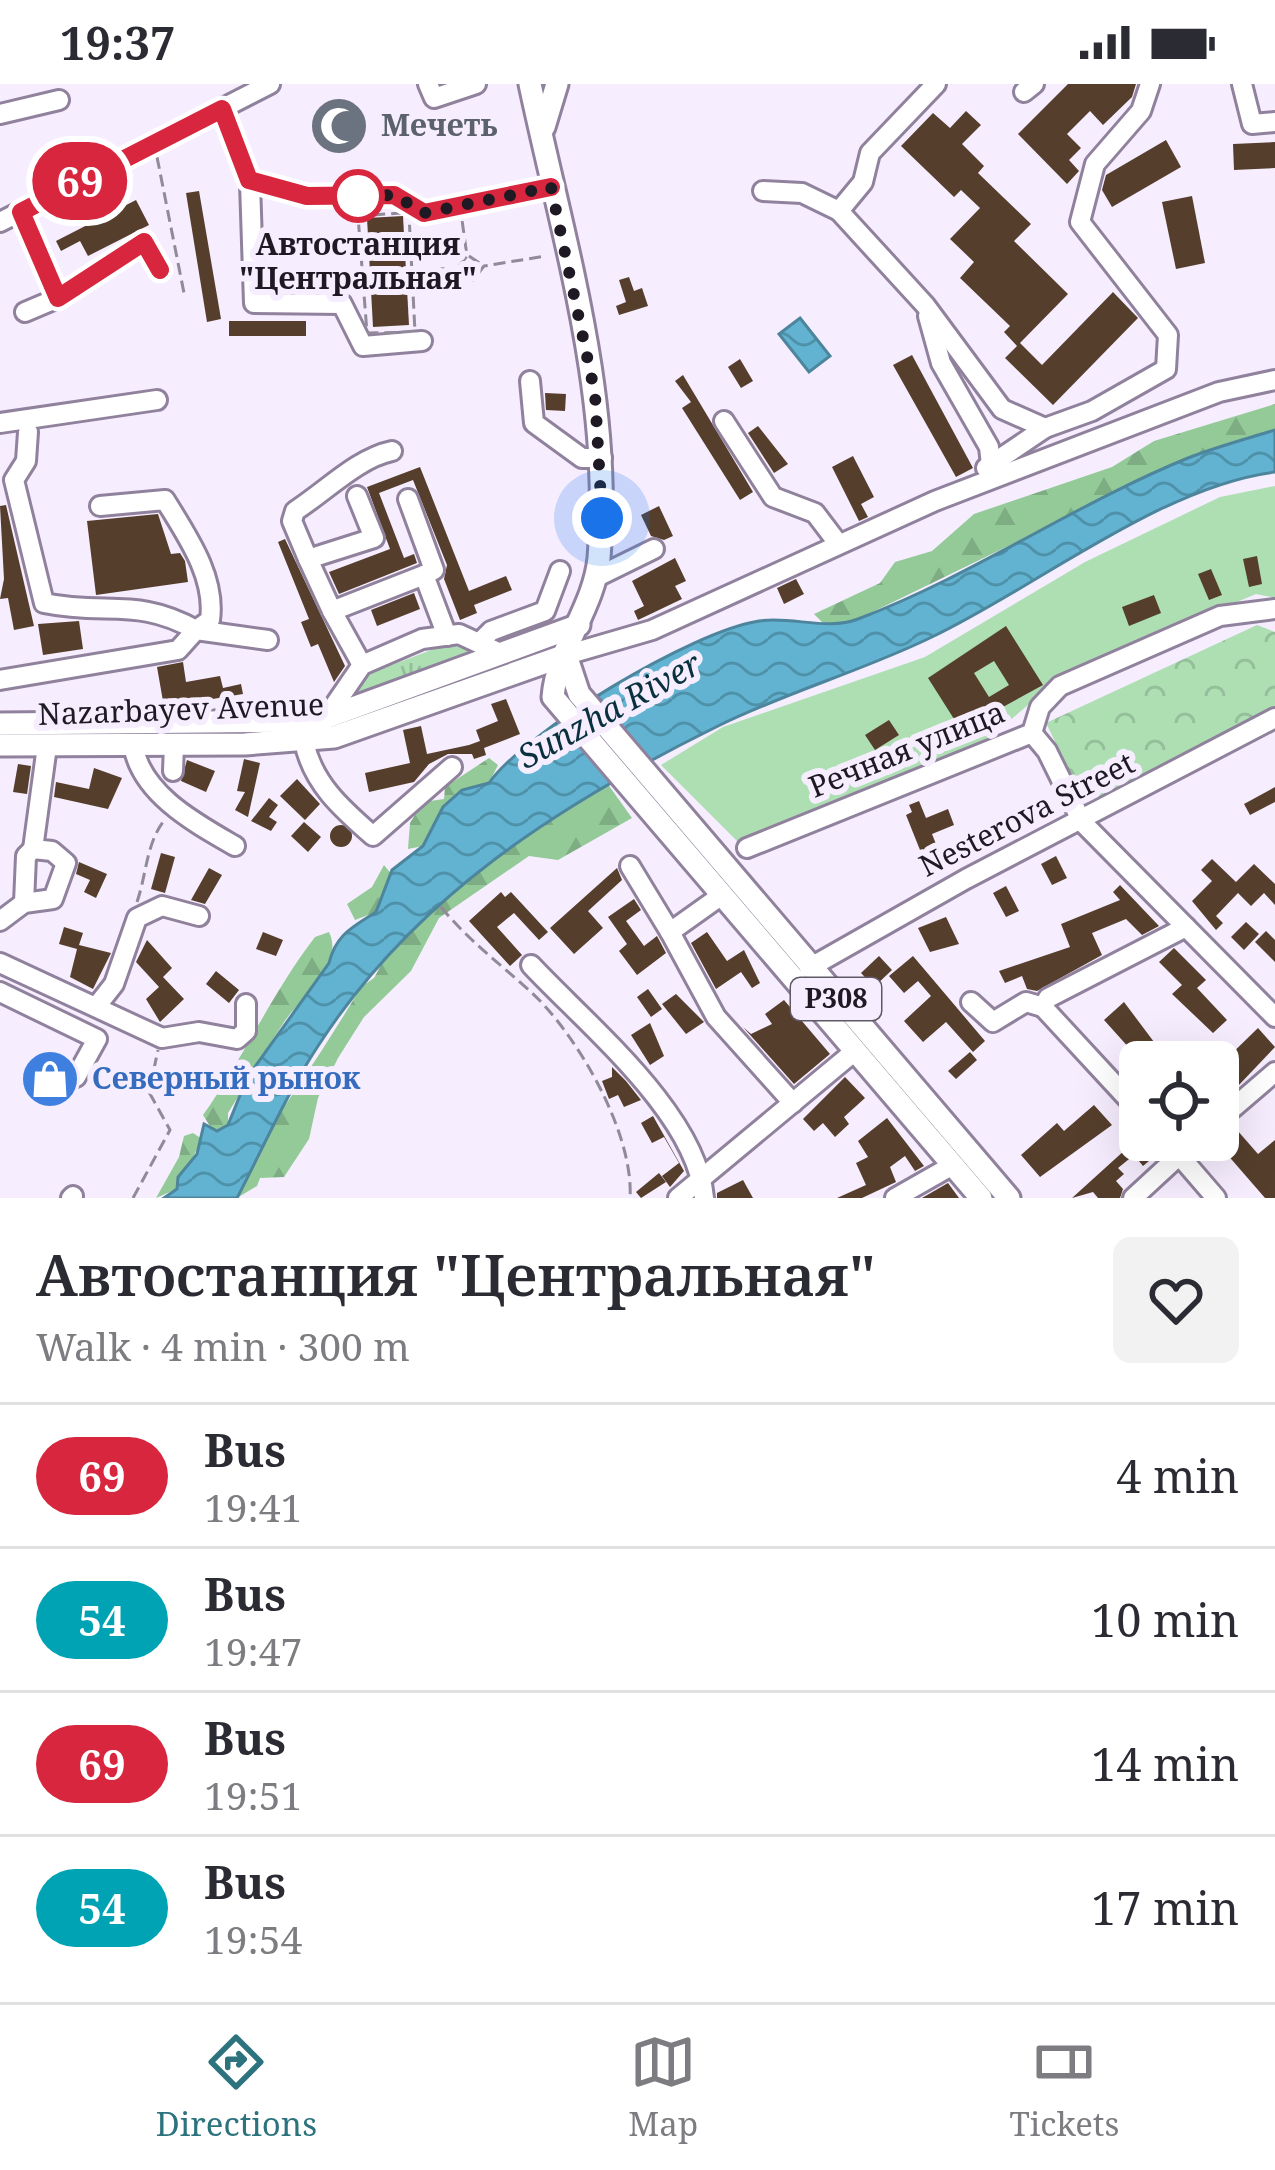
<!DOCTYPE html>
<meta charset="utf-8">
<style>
:root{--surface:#fff;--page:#f2f2f3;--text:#2b2b33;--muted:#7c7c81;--line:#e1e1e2;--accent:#2c737e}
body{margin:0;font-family:"Noto Serif",serif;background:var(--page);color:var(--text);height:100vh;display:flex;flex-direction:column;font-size:45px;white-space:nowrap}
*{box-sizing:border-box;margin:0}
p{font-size:39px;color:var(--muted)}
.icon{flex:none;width:66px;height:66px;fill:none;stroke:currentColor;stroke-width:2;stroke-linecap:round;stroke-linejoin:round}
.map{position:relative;height:1114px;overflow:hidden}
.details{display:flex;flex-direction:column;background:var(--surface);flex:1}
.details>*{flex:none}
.badge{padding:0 24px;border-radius:39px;font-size:42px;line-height:78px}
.buttons{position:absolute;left:1119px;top:957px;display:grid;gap:24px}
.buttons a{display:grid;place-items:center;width:120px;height:120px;border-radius:18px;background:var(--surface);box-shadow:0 12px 48px #0002;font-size:60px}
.you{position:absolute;width:60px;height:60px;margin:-30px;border:9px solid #fff;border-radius:50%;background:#1a73e8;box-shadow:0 0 0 18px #1a73e833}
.map>.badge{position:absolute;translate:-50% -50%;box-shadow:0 0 0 6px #fff}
.round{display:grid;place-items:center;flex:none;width:126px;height:126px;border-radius:18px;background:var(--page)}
.overview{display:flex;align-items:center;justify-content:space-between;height:204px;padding:0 36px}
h1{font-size:57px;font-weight:600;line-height:90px}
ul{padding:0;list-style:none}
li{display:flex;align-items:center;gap:36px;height:144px;padding:0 36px;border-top:3px solid var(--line)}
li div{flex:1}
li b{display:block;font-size:45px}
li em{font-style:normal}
li .badge{min-width:132px;font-weight:700;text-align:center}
.status{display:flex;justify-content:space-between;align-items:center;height:84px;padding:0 60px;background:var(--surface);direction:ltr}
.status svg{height:33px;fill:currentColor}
.menu{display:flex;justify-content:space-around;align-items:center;height:168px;border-top:3px solid var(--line);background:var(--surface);font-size:33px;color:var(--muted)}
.menu a{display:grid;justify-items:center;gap:6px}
.menu .on{color:var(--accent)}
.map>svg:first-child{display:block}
.grass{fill:url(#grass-tufts)}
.forest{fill:url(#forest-firs)}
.park{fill:url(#park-crowns)}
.garden{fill:#aedfb3}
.water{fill:url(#water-waves);stroke:#4d859d;stroke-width:3}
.building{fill:#553e2c;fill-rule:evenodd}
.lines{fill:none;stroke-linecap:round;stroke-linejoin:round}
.minor-casing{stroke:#90829d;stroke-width:24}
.major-casing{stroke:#90829d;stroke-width:27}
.path{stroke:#918a98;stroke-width:3;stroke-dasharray:12 6;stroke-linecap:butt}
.minor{stroke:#fff;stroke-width:18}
.major{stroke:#fff;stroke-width:21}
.line-casing{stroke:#fff;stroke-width:27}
.line{stroke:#d7263d;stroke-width:18}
.walk{stroke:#1e1923;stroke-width:12;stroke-dasharray:0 21.6}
.stop-dot{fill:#fff;stroke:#d7263d;stroke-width:6}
.labels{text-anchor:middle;stroke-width:12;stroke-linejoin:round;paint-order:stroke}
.shield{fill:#f6edff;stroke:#5f5965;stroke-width:3}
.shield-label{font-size:27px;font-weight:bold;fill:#1e1923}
.worship-label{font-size:30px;font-weight:bold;fill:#5b616d;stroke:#f6edff;text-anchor:start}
.stop-label{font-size:30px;font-weight:bold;fill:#1e1923;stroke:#f6edff}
.street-label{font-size:30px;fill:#1e1923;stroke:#f6edff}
.shop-label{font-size:30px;font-weight:bold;fill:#366cbe;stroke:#f6edff;text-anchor:start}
.water-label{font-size:33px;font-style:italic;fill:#09303d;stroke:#f6edff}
</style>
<div class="status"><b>19:37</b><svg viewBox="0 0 49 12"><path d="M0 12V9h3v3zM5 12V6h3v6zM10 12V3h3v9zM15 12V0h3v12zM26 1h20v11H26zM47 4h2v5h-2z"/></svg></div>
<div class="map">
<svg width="1275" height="1114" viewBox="0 0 1275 1114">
<defs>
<pattern id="grass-tufts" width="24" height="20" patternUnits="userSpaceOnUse" patternTransform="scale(3)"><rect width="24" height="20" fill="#aedfb3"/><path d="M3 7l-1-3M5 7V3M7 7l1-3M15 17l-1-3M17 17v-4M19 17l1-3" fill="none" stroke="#95bf9a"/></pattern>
<pattern id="forest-firs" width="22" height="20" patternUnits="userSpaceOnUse" patternTransform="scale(3)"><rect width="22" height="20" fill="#93ca98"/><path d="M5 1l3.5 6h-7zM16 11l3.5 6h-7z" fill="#7ead83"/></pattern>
<pattern id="park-crowns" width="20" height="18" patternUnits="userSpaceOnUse" patternTransform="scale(3)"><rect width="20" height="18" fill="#aedfb3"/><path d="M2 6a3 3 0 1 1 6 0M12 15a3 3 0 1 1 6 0" fill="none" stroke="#95bf9a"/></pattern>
<pattern id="water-waves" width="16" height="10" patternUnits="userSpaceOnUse" patternTransform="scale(3)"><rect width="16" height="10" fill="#61b3d1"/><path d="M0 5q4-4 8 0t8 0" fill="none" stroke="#4f91a9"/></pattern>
</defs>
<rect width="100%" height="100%" fill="#f6edff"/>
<polygon class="grass" points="447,560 476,568 351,617 371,589"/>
<g class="forest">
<polygon points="1275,320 1275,346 1187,375 854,537 825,541 814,530 880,499 895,478 932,467 974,430 1112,383 1154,357"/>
<polygon points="489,674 498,681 489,699 443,723 423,762 408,765 410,739 423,718 444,715 445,703"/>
<path d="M607,699l25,35 -74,42 -29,-4 -90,62 -28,53 -47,46 -26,41 -20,40 -9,41 -25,38 -24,1 -3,8 -20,12h-17c50,-70 98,-138 141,-211l13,-9 22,-40 62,-65z"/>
<polygon points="384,781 393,792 376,828 355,836 347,820 372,803"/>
<path d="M329,848c16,34 -28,65 -45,90 -19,29 -37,61 -56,91v12l-15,6 -10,-16c41,-58 69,-122 112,-178z"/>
<polygon points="193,1049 202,1055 177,1105 156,1114 179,1073 184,1052"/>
</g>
<polygon class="park" points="1257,541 1275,548 1275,632 1090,729 1046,639"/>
<polygon class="garden" points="1275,402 1275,514 1256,510 1063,591 987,656 747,767 661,681 723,643 925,573 1085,478 1220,413"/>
<g class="water">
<polygon points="800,234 830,272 809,288 779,250"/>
<path d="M1275,346v42c-113,14 -237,114 -341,164 -71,35 -148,56 -218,91 -156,77 -302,170 -398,319 -31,47 -55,102 -81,152h-73l13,-9 1,-12 19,-23 7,-30 13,7 11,-6 19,-47 82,-115c7,-29 24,-36 47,-51l16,-42 31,-24 20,-39 19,-17 27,-7c36,-51 203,-152 270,-162 33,-5 68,10 99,-2 114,-43 217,-115 330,-161 28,-11 58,-19 87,-28z"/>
</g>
<g class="building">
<polygon points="1068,0 1136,0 1132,13 1103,41 1090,27 1067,50 1081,64 1069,76 1079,87 1067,100 1018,50"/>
<polygon points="334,25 341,35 351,29 341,50 330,42"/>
<polygon points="966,27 981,41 962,60 984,82 978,89 1031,140 1014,157 1068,210 1020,259 1042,281 1113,208 1138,234 1053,321 1005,274 1017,262 1004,248 1010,242 960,194 974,178 950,155 980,124 961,106 954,113 901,62 933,29 950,44"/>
<polygon points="1166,56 1181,83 1112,123 1102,106 1106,91"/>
<polygon points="1275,58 1275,84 1234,86 1233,60"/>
<polygon points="199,107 221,235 207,238 186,109"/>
<polygon points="1192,112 1205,179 1176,185 1162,118"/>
<polygon points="136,116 149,141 88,172 80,157 61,167 56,157"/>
<polygon points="403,132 409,241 373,243 367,134"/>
<polygon points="629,193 634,207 642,204 648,222 619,231 616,222 626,218 619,196"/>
<rect x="229" y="237" width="77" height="15"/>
<polygon points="912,271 973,384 956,393 893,281"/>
<polygon points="740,275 753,297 741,304 728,283"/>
<polygon points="683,291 753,408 740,416 682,324 691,318 675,297"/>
<polygon points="545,309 566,310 565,327 546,326"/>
<polygon points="758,342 788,380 774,389 748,349"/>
<polygon points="853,372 874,413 861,420 868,433 859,437 832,383"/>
<polygon points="420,383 469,507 506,492 512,506 474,521 477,529 460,536 444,495 447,481 413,396 379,409 404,474 414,470 417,479 339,510 329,488 390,465 367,403"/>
<polygon points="6,421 34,542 14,546 8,514 0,515 4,495 0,422"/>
<polygon points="659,422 673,452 664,456 651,452 641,431"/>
<polygon points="158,430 171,470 180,469 185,477 188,498 96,511 87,437"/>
<polygon points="285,455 345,582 334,598 318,560 311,563 301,538 309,535 278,458"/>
<polygon points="1257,472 1262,500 1249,503 1243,475"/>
<polygon points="675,474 686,497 675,502 682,515 638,536 634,527 644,522 632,497"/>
<polygon points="1211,485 1222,511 1209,516 1198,490"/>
<polygon points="796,495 804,510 784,520 777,504"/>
<polygon points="414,509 420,525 377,542 371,526"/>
<polygon points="1154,511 1161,529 1129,542 1122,523"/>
<polygon points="79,537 83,565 43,571 38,540"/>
<path d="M1006,542l37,59 -82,45 -33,-52zM994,577l15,24 -20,12 -15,-24z"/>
<polygon points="183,578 186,598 220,592 223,604 241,600 243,610 164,623 157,583"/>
<polygon points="506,615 520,650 484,664 486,671 474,675 472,670 448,670 429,680 414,698 369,708 365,689 410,679 403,646 421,642 427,670 469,661 480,657 476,646 498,637 491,620"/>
<polygon points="889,636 899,651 875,666 865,651"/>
<polygon points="244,675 260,679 248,733 235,726 245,708 237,707"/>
<polygon points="187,676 215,687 206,708 181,697"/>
<polygon points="18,680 31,682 27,710 13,708"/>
<polygon points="94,684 122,694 108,725 54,713 56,698 89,705"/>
<polygon points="297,695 320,720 305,736 280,712"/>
<polygon points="1275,703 1275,718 1250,731 1244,720"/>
<polygon points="269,714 278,721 269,733 277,738 271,747 251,737"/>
<polygon points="919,717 926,734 948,725 954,741 932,750 940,770 924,776 906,731 912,728 909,721"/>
<polygon points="304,738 321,753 308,768 291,752"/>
<circle cx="341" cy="752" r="11"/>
<polygon points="161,769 175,773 165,809 151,805"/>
<polygon points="1056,772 1067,794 1052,801 1041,780"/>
<polygon points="1212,775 1236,798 1254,780 1275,800 1275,821 1264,809 1251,822 1238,809 1216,832 1223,839 1216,846 1192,817 1212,797 1201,786"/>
<polygon points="79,778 107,790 96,814 84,808 90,796 76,790"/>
<polygon points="209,784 222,791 205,820 191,816"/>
<polygon points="617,784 622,796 588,827 603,844 574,870 550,844"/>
<polygon points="1120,801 1159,842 1142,851 1126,835 1092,849 1102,871 1037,907 1027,905 1022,892 1005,899 999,887 1070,863 1061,840 1120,816 1113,808"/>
<polygon points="1006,802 1019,827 1006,833 993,809"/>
<polygon points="501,808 505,813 511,808 548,848 539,856 514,829 497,843 522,871 510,882 469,837"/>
<polygon points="634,815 641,826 626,837 644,862 657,852 666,869 637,891 619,867 627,860 608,833"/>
<polygon points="946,833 959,860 930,868 918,844"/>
<polygon points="1246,838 1259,850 1244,866 1231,853"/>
<polygon points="64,843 83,849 79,861 111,869 93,905 70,893 77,865 59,860"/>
<polygon points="1266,847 1275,856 1275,878 1255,858"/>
<polygon points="263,848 283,856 276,872 256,865"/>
<polygon points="707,848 727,877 744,866 760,899 752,904 741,888 716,905 691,859"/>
<polygon points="147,856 172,884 163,893 184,915 160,938 146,915 159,903 136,878"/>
<polygon points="1174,864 1206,896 1197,904 1227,936 1213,949 1172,910 1182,901 1159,878"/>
<polygon points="879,872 892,886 874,903 861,889"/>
<polygon points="913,872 985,957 973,968 946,938 923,958 904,937 931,912 918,897 904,909 889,892"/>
<polygon points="216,887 239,906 229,919 206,900"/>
<polygon points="648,905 662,925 651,933 637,913"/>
<polygon points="676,910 704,938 686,950 662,920"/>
<polygon points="784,916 830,970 794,1000 743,943 751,950 772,940 765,930"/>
<polygon points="1124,918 1157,962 1140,976 1104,936"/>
<polygon points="650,939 664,972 650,981 631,951"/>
<polygon points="1258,944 1275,963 1237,1003 1221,980"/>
<polygon points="970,968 977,976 956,995 948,987"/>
<polygon points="612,983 626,997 641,1016 624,1023 618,1011 609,1015 602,997 612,993"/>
<polygon points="845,993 865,1014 844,1033 849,1040 835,1053 823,1039 814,1047 803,1035"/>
<polygon points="1094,1021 1112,1041 1040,1093 1021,1071 1057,1039 1064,1047"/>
<polygon points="653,1032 684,1087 670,1103 662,1092 679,1079 664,1053 652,1059 641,1039"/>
<polygon points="887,1034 924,1082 915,1087 905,1072 890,1083 896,1098 862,1114 837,1114 866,1101 856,1079 868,1073 858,1057"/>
<polygon points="1237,1046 1258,1070 1275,1056 1275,1114 1265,1114 1219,1061"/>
<polygon points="1136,1056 1153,1056 1146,1062 1155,1072 1143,1082 1134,1071 1118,1084 1124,1090 1116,1097 1123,1105 1120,1114 1098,1114 1093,1108 1072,1114"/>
<polygon points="659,1089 666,1098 641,1114 636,1108"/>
<polygon points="743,1096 753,1114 717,1114 717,1109"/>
<polygon points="948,1099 959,1114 922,1114"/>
</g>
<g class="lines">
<g class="minor-casing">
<g id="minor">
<polyline points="428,0 434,14 476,0"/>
<polyline points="1242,0 1252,40 1275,38"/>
<polyline points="1024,8 1034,0"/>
<polyline points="222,25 250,99 254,219 342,220 363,262 422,257"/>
<polyline points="0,30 59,16"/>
<polyline points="249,96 307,112 394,111 424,129 551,103"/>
<polyline points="763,107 802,109 839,127 925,221 1002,325 1045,344 1092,327 1166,285 1168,251 1080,138 1095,80 1141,27 1150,0"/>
<polyline points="21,127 58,214"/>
<polyline points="839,127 863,98 870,69 936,0"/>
<polyline points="0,138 270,0"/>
<polyline points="25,228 58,214 144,158 160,186"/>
<polyline points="928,232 941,279 989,363 991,381"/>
<polyline points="530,297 534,339 582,374 602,374"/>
<polyline points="724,337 773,413 815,429 837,458"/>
<polyline points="0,339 157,316"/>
<path d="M28,348l-2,29 -12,19 30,123c63,13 93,-6 152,27l14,-10c6,-43 -23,-84 -45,-120l-65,6"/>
<polyline points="986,384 1045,344"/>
<polyline points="357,412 374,454 308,475 332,527 424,491"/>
<polyline points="408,415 434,486 424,491 447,552"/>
<path d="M308,475l-16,-38 3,-10c31,-20 63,-53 97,-60"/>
<polyline points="597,493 654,465"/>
<polyline points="332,527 362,581"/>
<polyline points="479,559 491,547 545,527 560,487"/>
<polyline points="566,571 652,546 935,417 1219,308 1275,296"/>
<polyline points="0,596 178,566 196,546 268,556"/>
<polyline points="325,635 362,581 422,555 459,550 502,570"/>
<polyline points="1032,649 1047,667 1082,738 1275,933"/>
<path d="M304,657c8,42 38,68 69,95l79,-69"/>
<path d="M133,661c8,49 62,78 102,101"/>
<polyline points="173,687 174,661"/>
<polyline points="747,764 1032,649 1040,623 1060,602 1220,532 1275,525"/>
<polyline points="630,782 670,848 722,811"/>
<polyline points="24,819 26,772 33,765"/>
<polyline points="0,837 24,819 53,815 66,779 52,767 33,765 47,662"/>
<polyline points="670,848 716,933 793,1019"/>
<polyline points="0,879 162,954 199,948 237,955 246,947 246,920"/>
<path d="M531,881c56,60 166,149 173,233"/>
<polyline points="809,884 966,795 1275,634"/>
<polyline points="0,908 97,955 76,993"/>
<polyline points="971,918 993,938 1026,918 1043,923"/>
<polyline points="96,923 114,900 137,834 162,822 199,832"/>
<polyline points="1043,923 1048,914 1186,843"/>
<polyline points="1043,923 1140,1028"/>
<polyline points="1218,1037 1275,988"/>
<polyline points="1166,1056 1216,1114"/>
<polyline points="71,1114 73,1112"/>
<polyline points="678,1114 855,967"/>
<polyline points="895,1114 953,1081"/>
<polyline points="1133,1114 1196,1056"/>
</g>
</g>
<g class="major-casing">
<g id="major">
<path d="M530,0c33,155 83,315 69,474 -5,50 -42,90 -46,139l428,501"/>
<polyline points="544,43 557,0"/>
<polyline points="566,571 579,610 1009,1114"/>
<polyline points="0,640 317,637 579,541"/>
<polyline points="0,661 245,660 334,653 566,571"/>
</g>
</g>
<g class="path">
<polyline points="157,73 185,214"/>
<polygon points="401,129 409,131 415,248 367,249 358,132"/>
<polyline points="469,172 484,182"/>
<polyline points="459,182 467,172 462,136"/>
<polyline points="415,186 459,184 473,196 484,182 546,172"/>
<path d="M137,818c10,-29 9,-60 29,-84"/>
<path d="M441,823c27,33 58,56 89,84 47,43 104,142 100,207"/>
<polyline points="133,1114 170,1046 149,1008 158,966"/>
</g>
<use href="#minor" class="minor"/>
<use href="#major" class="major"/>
</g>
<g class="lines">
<g class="line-casing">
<polyline id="line" points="160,186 144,158 58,214 21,128 222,25 249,96 307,112 394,111 424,129 551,103"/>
</g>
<use href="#line" class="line"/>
<polyline class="walk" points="358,112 351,112 394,111 424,129 551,103 595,310 602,434"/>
</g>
<defs>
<g id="mosque-disc" transform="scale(3)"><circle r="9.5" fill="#6b7280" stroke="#f6edff"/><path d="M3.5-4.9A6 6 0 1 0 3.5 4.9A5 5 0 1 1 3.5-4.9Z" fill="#fff"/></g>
<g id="shop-disc" transform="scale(3)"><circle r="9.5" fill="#3f7fe0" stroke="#f6edff"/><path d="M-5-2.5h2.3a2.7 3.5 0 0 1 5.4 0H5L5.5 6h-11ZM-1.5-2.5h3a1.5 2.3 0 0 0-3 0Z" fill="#fff"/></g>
</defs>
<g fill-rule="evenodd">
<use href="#mosque-disc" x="339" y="42"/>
<use href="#shop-disc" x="50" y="995"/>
</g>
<circle class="stop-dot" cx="358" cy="112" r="24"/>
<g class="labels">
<rect class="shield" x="791" y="894" width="90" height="42" rx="9"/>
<g class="shield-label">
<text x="836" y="924">P308</text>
</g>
<g class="worship-label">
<text x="381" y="52">Мечеть</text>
</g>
<g class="stop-label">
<text x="358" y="171">Автостанция<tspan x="358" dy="34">"Центральная"</tspan></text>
</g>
<g class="street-label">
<text transform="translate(181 626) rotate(-2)" y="10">Nazarbayev Avenue</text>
<text transform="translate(907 666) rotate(-22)" y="10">Речная улица</text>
<text transform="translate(1027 731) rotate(-27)" y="10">Nesterova Street</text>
</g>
<g class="shop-label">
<text x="92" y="1005">Северный рынок</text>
</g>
<g class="water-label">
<text transform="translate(609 626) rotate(-29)" y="12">Sunzha River</text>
</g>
</g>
</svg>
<div class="buttons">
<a><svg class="icon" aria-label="locate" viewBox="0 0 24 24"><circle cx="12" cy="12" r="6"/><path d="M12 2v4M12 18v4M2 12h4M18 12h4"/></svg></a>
</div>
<div class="you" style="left:602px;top:434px"></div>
<b class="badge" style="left:80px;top:97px;background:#d7263d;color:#fff">69</b>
</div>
<section class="details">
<div class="overview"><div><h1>Автостанция &quot;Центральная&quot;</h1><p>Walk · 4 min · 300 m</p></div><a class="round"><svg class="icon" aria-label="heart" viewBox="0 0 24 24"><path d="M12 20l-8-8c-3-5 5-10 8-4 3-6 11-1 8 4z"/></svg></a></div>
<ul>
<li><span class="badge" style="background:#d7263d;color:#fff">69</span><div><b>Bus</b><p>19:41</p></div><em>4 min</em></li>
<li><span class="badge" style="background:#00a3b4;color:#fff">54</span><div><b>Bus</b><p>19:47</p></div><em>10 min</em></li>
<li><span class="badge" style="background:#d7263d;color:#fff">69</span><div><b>Bus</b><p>19:51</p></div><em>14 min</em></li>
<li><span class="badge" style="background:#00a3b4;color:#fff">54</span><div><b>Bus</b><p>19:54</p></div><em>17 min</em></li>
</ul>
</section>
<nav class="menu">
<a class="on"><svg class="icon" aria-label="directions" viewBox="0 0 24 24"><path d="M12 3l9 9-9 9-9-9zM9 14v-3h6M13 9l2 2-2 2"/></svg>Directions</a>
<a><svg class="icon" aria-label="map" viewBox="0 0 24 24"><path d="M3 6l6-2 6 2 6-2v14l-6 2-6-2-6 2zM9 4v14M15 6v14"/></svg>Map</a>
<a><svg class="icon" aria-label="tickets" viewBox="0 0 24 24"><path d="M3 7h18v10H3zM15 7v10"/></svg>Tickets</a>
</nav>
